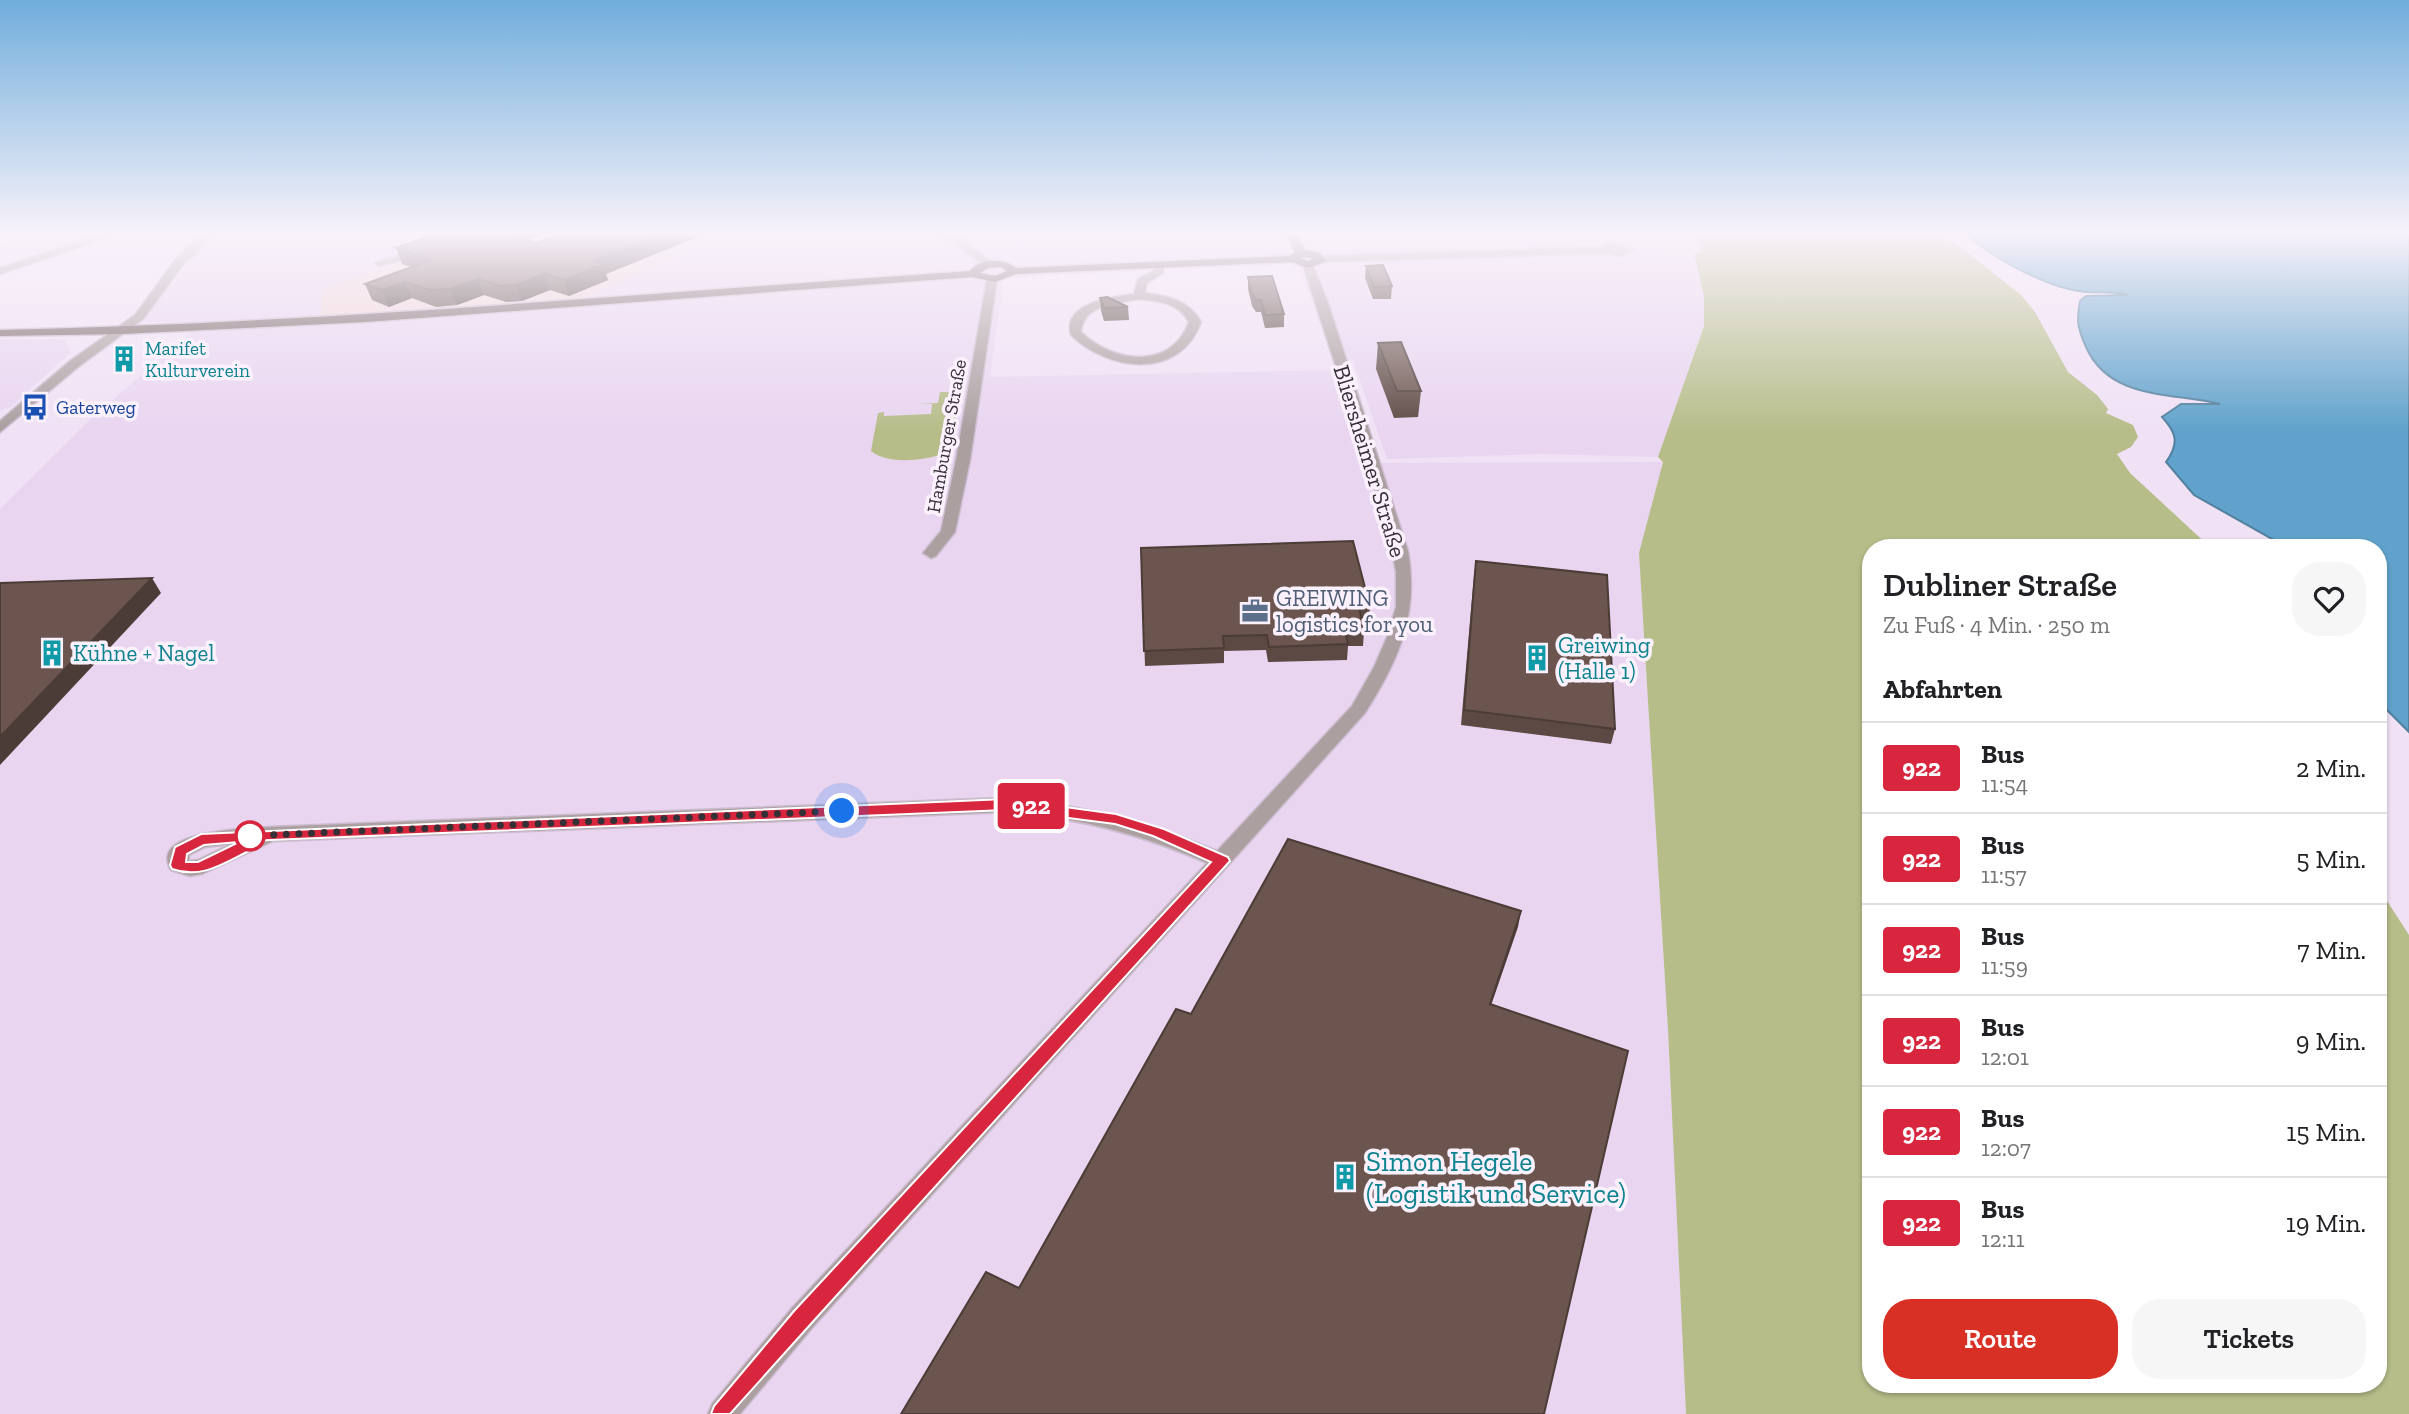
<!DOCTYPE html>
<html lang="de">
<meta charset="utf-8">
<style>
:root{--surface:#fff;--page:#f6f6f6;--text:#202124;--muted:#757577;--line:#e0e0e0;--accent:#d93025}
body{margin:0;font-family:"Zilla Slab",serif;background:var(--page);color:var(--text);height:100vh;display:flex;flex-direction:column;font-size:26px;white-space:nowrap}
*{box-sizing:border-box;margin:0}
p{font-size:23px;color:var(--muted)}
.icon{flex:none;width:38px;height:38px;fill:none;stroke:currentColor;stroke-width:2;stroke-linecap:round;stroke-linejoin:round}
.map{position:relative;flex:1;overflow:hidden}
.sheet{position:absolute;left:1862px;top:539px;width:525px;height:854px;display:flex;flex-direction:column;background:var(--surface);border-radius:28px;box-shadow:0 2px 5px #0004}
.sheet>*{flex:none}
.badge{padding:0 14px;border-radius:5px;font-size:24px;line-height:46px}
.you{position:absolute;width:35px;height:35px;margin:-18px;border:5px solid #fff;border-radius:50%;background:#1a73e8;box-shadow:0 0 0 10px #1a73e833}
.map>.badge{position:absolute;translate:-50% -50%;box-shadow:0 0 0 4px #fff}
h2{padding:0 21px;font-size:26px;line-height:63px}
.round{display:grid;place-items:center;flex:none;width:74px;height:74px;border-radius:28px;background:var(--page)}
.headline{display:flex;align-items:center;justify-content:space-between;height:119px;padding:0 21px}
h1{font-size:33px;font-weight:600;line-height:52px}
.button{display:flex;gap:14px;margin-top:auto;padding:14px 21px}
.button a{flex:1;height:80px;border-radius:28px;background:var(--accent);color:#fff;font-size:28px;font-weight:600;line-height:80px;text-align:center}
.button a+a{background:var(--page);color:var(--text)}
ul{padding:0;list-style:none}
li{display:flex;align-items:center;gap:21px;height:91px;padding:0 21px;border-top:2px solid var(--line)}
li div{flex:1}
li b{display:block;font-size:26px}
li em{font-style:normal}
li .badge{min-width:77px;font-weight:700;text-align:center}
.map>svg:first-child{display:block}
.built{fill:#e9d5f0}
.industrial{fill:#f1d6d7}
.green{fill:#b6bd89}
.water{fill:#60a2cb;stroke:#53809e;stroke-width:2}
.lines{fill:none;stroke-linecap:round;stroke-linejoin:round}
.minor-casing{stroke:#cbbdcf;stroke-width:3}
.major-casing{stroke:#cbbdcf;stroke-width:3}
.minor{fill:#ab9fa0;fill-rule:evenodd}
.major{fill:#786365;fill-rule:evenodd}
.wall{fill:#5c4943}
.shaded-wall{fill:#4b3c37}
.building{fill:#6b554e;stroke:#4b3c37;stroke-width:2}
.line{fill:#d7263d;stroke:#fff;stroke-width:2;fill-rule:evenodd}
.walk{stroke:#352f36;stroke-width:7;stroke-dasharray:0 12.6}
.stop-dot{fill:#fff;stroke:#d7263d;stroke-width:3.5}
.labels{text-anchor:middle;stroke-width:7;stroke-linejoin:round;paint-order:stroke}
.far-culture-label{font-size:19px;fill:#0d838f;stroke:#faf1fd;text-anchor:start}
.far-transit-label{font-size:19px;fill:#164399;stroke:#faf1fd;text-anchor:start}
.far-street-label{font-size:19px;fill:#352f36;stroke:#faf1fd}
.street-label{font-size:23px;fill:#352f36;stroke:#faf1fd}
.service-label{font-size:23px;fill:#4e5e75;stroke:#faf1fd;text-anchor:start}
.culture-label{font-size:23px;fill:#0d838f;stroke:#faf1fd;text-anchor:start}
.near-culture-label{font-size:28px;fill:#0d838f;stroke:#faf1fd;text-anchor:start}
</style>
<div class="map">
<svg width="2409" height="1414" viewBox="0 0 2409 1414">
<rect width="100%" height="100%" fill="#f0e1f5"/>
<g class="built">
<polygon points="32,233 102,233 32,255 0,252 0,246"/>
<polygon points="214,233 1661,233 1659,244 1663,254 1694,254 1704,296 1704,326 1658,457 1542,454 1387,459 1353,360 1334,360 1299,268 1290,264 1004,278 990,377 1337,370 1374,463 1663,462 1639,553 1668,1030 1686,1414 0,1414 0,509 97,413 204,322 146,322 143,318"/>
<polygon points="0,339 61,339 65,340 71,352 11,407 0,410"/>
</g>
<g class="industrial">
<polygon points="483,233 733,233 578,300 320,321 323,289"/>
<polygon points="1661,233 1698,233 1701,253 1663,254 1659,245"/>
</g>
<g class="green">
<polygon points="1698,233 1935,233 1958,245 2021,295 2035,312 2068,372 2097,395 2108,409 2106,413 2133,425 2138,437 2131,447 2117,454 2130,473 2211,548 1871,548 1871,1384 2378,1384 2378,887 2409,935 2409,1414 1686,1414 1668,1030 1639,553 1663,462 1658,457 1704,326 1704,296 1694,254 1701,253"/>
<path d="M940,392h21l-10,59c-19,9 -63,15 -80,0l7,-38 6,-1v4l47,-2 1,-10h-13l19,-1z"/>
</g>
<path class="water" d="M1966,233h443v499l-31,-31v-153h-90l-94,-53 -28,-33c14,-19 10,-30 -4,-45l19,-13h39c-47,-12 -110,-3 -134,-57 -8,-18 -10,-26 -6,-46l6,-5 42,-1c-15,-5 -33,-1 -50,-4 -32,-5 -89,-34 -112,-58z"/>
<g class="lines">
<g class="minor-casing">
<g id="minor">
<polygon points="105,233 121,233 0,274 0,268"/>
<polygon points="202,233 213,233 196,254 185,262 143,319 78,367 0,432 0,421 70,361 135,315 177,258"/>
<polygon points="941,233 953,233 994,264 985,266"/>
<polygon points="1611,242 1634,250 1620,256 1607,253 1321,262 1316,259 1321,256 1601,247"/>
<polygon points="423,249 428,252 427,254 379,266 374,263"/>
<path d="M1308,262l5,3 15,38 80,248c11,63 -9,109 -43,162l-553,615 -72,86h-32l4,-10 80,-96 415,-445c-66,-29 -130,-46 -202,-51l-732,29 -71,33 -12,2 -19,-6c-24,-41 79,-41 99,-43l735,-29c75,6 143,24 212,53l135,-145 22,-39 13,-30 9,-30v-35l-8,-44 -85,-263zM231,844l-33,16 -9,1v-6l16,-8z"/>
<path d="M1156,263h8l-1,10 -16,10 -2,10c24,3 43,7 56,29 -21,58 -92,50 -130,13 -9,-32 41,-38 63,-41l4,-15 15,-8zM1139,299c20,2 40,4 50,23 -18,49 -76,41 -108,10 2,-28 36,-29 58,-33z"/>
<polygon points="992,276 997,279 970,460 955,532 936,556 931,558 923,553 941,531 956,460 987,279"/>
</g>
</g>
<g class="major-casing">
<path id="major" d="M1286,233h10l9,17 14,3 7,7 -1,2 -17,6 -17,-6 -275,12 -21,8 -23,-5 -606,45 -244,12 -122,2v-6c324,-7 647,-37 970,-59 10,-13 33,-13 46,-3l273,-12 6,-4zM1307,257l7,2 -6,2 -8,-3zM1001,267l6,4 -12,5 -15,-3 8,-5z"/>
</g>
<use href="#minor" class="minor"/>
<use href="#major" class="major"/>
</g>
<g class="wall">
<polygon points="546,233 527,240 536,243 563,233 707,233 606,274 608,280 569,296 550,290 522,301 506,302 484,295 457,305 436,307 412,298 389,307 372,300 365,284 412,267 402,264 396,248"/>
<polygon points="1366,266 1392,286 1391,299 1373,299 1365,278"/>
<polygon points="1248,277 1284,314 1284,327 1265,328 1261,312 1256,312 1252,306 1248,289"/>
<polygon points="1100,298 1128,307 1129,320 1104,321 1101,311"/>
<polygon points="1378,343 1421,391 1418,417 1394,418 1376,369"/>
<polygon points="1141,548 1370,607 1369,622 1362,622 1364,631 1363,646 1348,646 1347,660 1268,662 1266,650 1224,651 1224,663 1145,666"/>
<polygon points="1476,561 1615,729 1611,744 1461,725 1474,575"/>
</g>
<g class="shaded-wall">
<polygon points="502,233 546,233 507,248"/>
<polygon points="664,233 707,233 606,274 608,280 569,296 564,280 593,261"/>
<polygon points="545,273 550,290 522,301 516,285"/>
<polygon points="478,279 484,295 457,305 450,289"/>
<polygon points="405,282 412,298 389,307 382,290"/>
<polygon points="152,578 161,593 0,765 0,737"/>
<polygon points="1521,911 1518,927 1486,1020 1490,1004"/>
</g>
<g class="building">
<polygon points="439,233 504,233 536,243 563,233 664,233 593,261 603,264 564,280 545,273 516,285 500,286 478,279 450,289 430,290 405,282 382,290 365,284 431,260 396,248"/>
<polygon points="1383,265 1392,286 1374,287 1366,266"/>
<polygon points="1272,276 1284,314 1265,315 1261,300 1256,300 1252,293 1248,277"/>
<polygon points="1107,297 1128,307 1104,308 1100,298"/>
<polygon points="1401,342 1421,391 1397,391 1378,343"/>
<polygon points="1353,541 1370,607 1359,607 1364,631 1345,631 1348,644 1269,647 1267,635 1223,636 1224,648 1144,651 1141,548"/>
<polygon points="1476,561 1607,575 1615,729 1464,710"/>
<polygon points="152,578 0,737 0,583"/>
<polygon points="1288,839 1521,911 1490,1004 1628,1051 1544,1414 901,1414 986,1272 1019,1288 1176,1009 1191,1014"/>
</g>
<linearGradient id="sky" x2="0" y2="1"><stop stop-color="#71addc"/><stop offset="0.54" stop-color="#f8f2fa"/><stop offset="1" stop-color="#f8f2fa" stop-opacity="0"/></linearGradient>
<rect width="2409" height="431" fill="url(#sky)"/>
<path class="line" d="M1006,799l110,15 48,15 64,28 2,4 -421,465 -79,88h-19l3,-8 80,-95 417,-449 -58,-26 -38,-12 -109,-14 -736,30 -17,1v8c-28,13 -50,31 -81,20l-2,-4 5,-18 26,-13zM239,842l-41,20h-12l1,-8 17,-9z"/>
<g class="lines">
<polyline class="walk" points="250,836 243,836 842,811"/>
</g>
<defs>
<g id="building-bare" transform="scale(2.1)"><path d="M-4-6H4V6H1V3H-1V6H-4ZM-2.5-4.3h1.7v1.8h-1.7ZM.8-4.3h1.7v1.8H.8ZM-2.5-1h1.7V.8h-1.7ZM.8-1h1.7V.8H.8Z" fill="#0f9aa8" stroke="#faf1fd" stroke-width="2.5" paint-order="stroke"/></g>
<g id="bus-bare" transform="scale(2.1)"><path d="M-5-6H5V4H4V6H2V4H-2V6H-4V4H-5ZM-3.5-4V0h7V-4ZM-3.5 1.2v1.5H-2V1.2ZM2 1.2v1.5H3.5V1.2Z" fill="#1a4fb4" stroke="#faf1fd" stroke-width="2.5" paint-order="stroke"/></g>
<g id="office-bare" transform="scale(2.1)"><path d="M-6-3h4V-5.5h4V-3h4V5H-6ZM-1-4.5V-3h2v-1.5ZM-6 0V1H6V0Z" fill="#5c6f8a" stroke="#faf1fd" stroke-width="2.5" paint-order="stroke"/></g>
</defs>
<g fill-rule="evenodd">
<use href="#building-bare" x="124" y="359"/>
<use href="#bus-bare" x="35" y="407"/>
<use href="#office-bare" x="1255" y="611"/>
<use href="#building-bare" x="52" y="653"/>
<use href="#building-bare" x="1537" y="658"/>
<use href="#building-bare" x="1345" y="1177"/>
</g>
<circle class="stop-dot" cx="250" cy="836" r="14"/>
<g class="labels">
<g class="far-culture-label">
<text x="145" y="355">Marifet<tspan x="145" dy="22">Kulturverein</tspan></text>
</g>
<g class="far-transit-label">
<text x="56" y="414">Gaterweg</text>
</g>
<g class="far-street-label">
<text transform="translate(946 436) rotate(-80)" y="7">Hamburger Straße</text>
</g>
<g class="street-label">
<text transform="translate(1370 461) rotate(73)" y="8">Bliersheimer Straße</text>
</g>
<g class="service-label">
<text x="1276" y="606">GREIWING<tspan x="1276" dy="26">logistics for you</tspan></text>
</g>
<g class="culture-label">
<text x="1558" y="653">Greiwing<tspan x="1558" dy="26">(Halle 1)</tspan></text>
<text x="73" y="661">Kühne + Nagel</text>
</g>
<g class="near-culture-label">
<text x="1366" y="1171">Simon Hegele<tspan x="1366" dy="32">(Logistik und Service)</tspan></text>
</g>
</g>
</svg>
<div class="you" style="left:842px;top:811px"></div>
<b class="badge" style="left:1031px;top:806px;background:#d7263d;color:#fff">922</b>
<section class="sheet">
<div class="headline"><div><h1>Dubliner Straße</h1><p>Zu Fuß · 4 Min. · 250 m</p></div><a class="round"><svg class="icon" aria-label="heart" viewBox="0 0 24 24"><path d="M12 20l-8-8c-3-5 5-10 8-4 3-6 11-1 8 4z"/></svg></a></div>
<h2>Abfahrten</h2>
<ul>
<li><span class="badge" style="background:#d7263d;color:#fff">922</span><div><b>Bus</b><p>11:54</p></div><em>2 Min.</em></li>
<li><span class="badge" style="background:#d7263d;color:#fff">922</span><div><b>Bus</b><p>11:57</p></div><em>5 Min.</em></li>
<li><span class="badge" style="background:#d7263d;color:#fff">922</span><div><b>Bus</b><p>11:59</p></div><em>7 Min.</em></li>
<li><span class="badge" style="background:#d7263d;color:#fff">922</span><div><b>Bus</b><p>12:01</p></div><em>9 Min.</em></li>
<li><span class="badge" style="background:#d7263d;color:#fff">922</span><div><b>Bus</b><p>12:07</p></div><em>15 Min.</em></li>
<li><span class="badge" style="background:#d7263d;color:#fff">922</span><div><b>Bus</b><p>12:11</p></div><em>19 Min.</em></li>
</ul>
<div class="button"><a>Route</a><a>Tickets</a></div>
</section>
</div>
